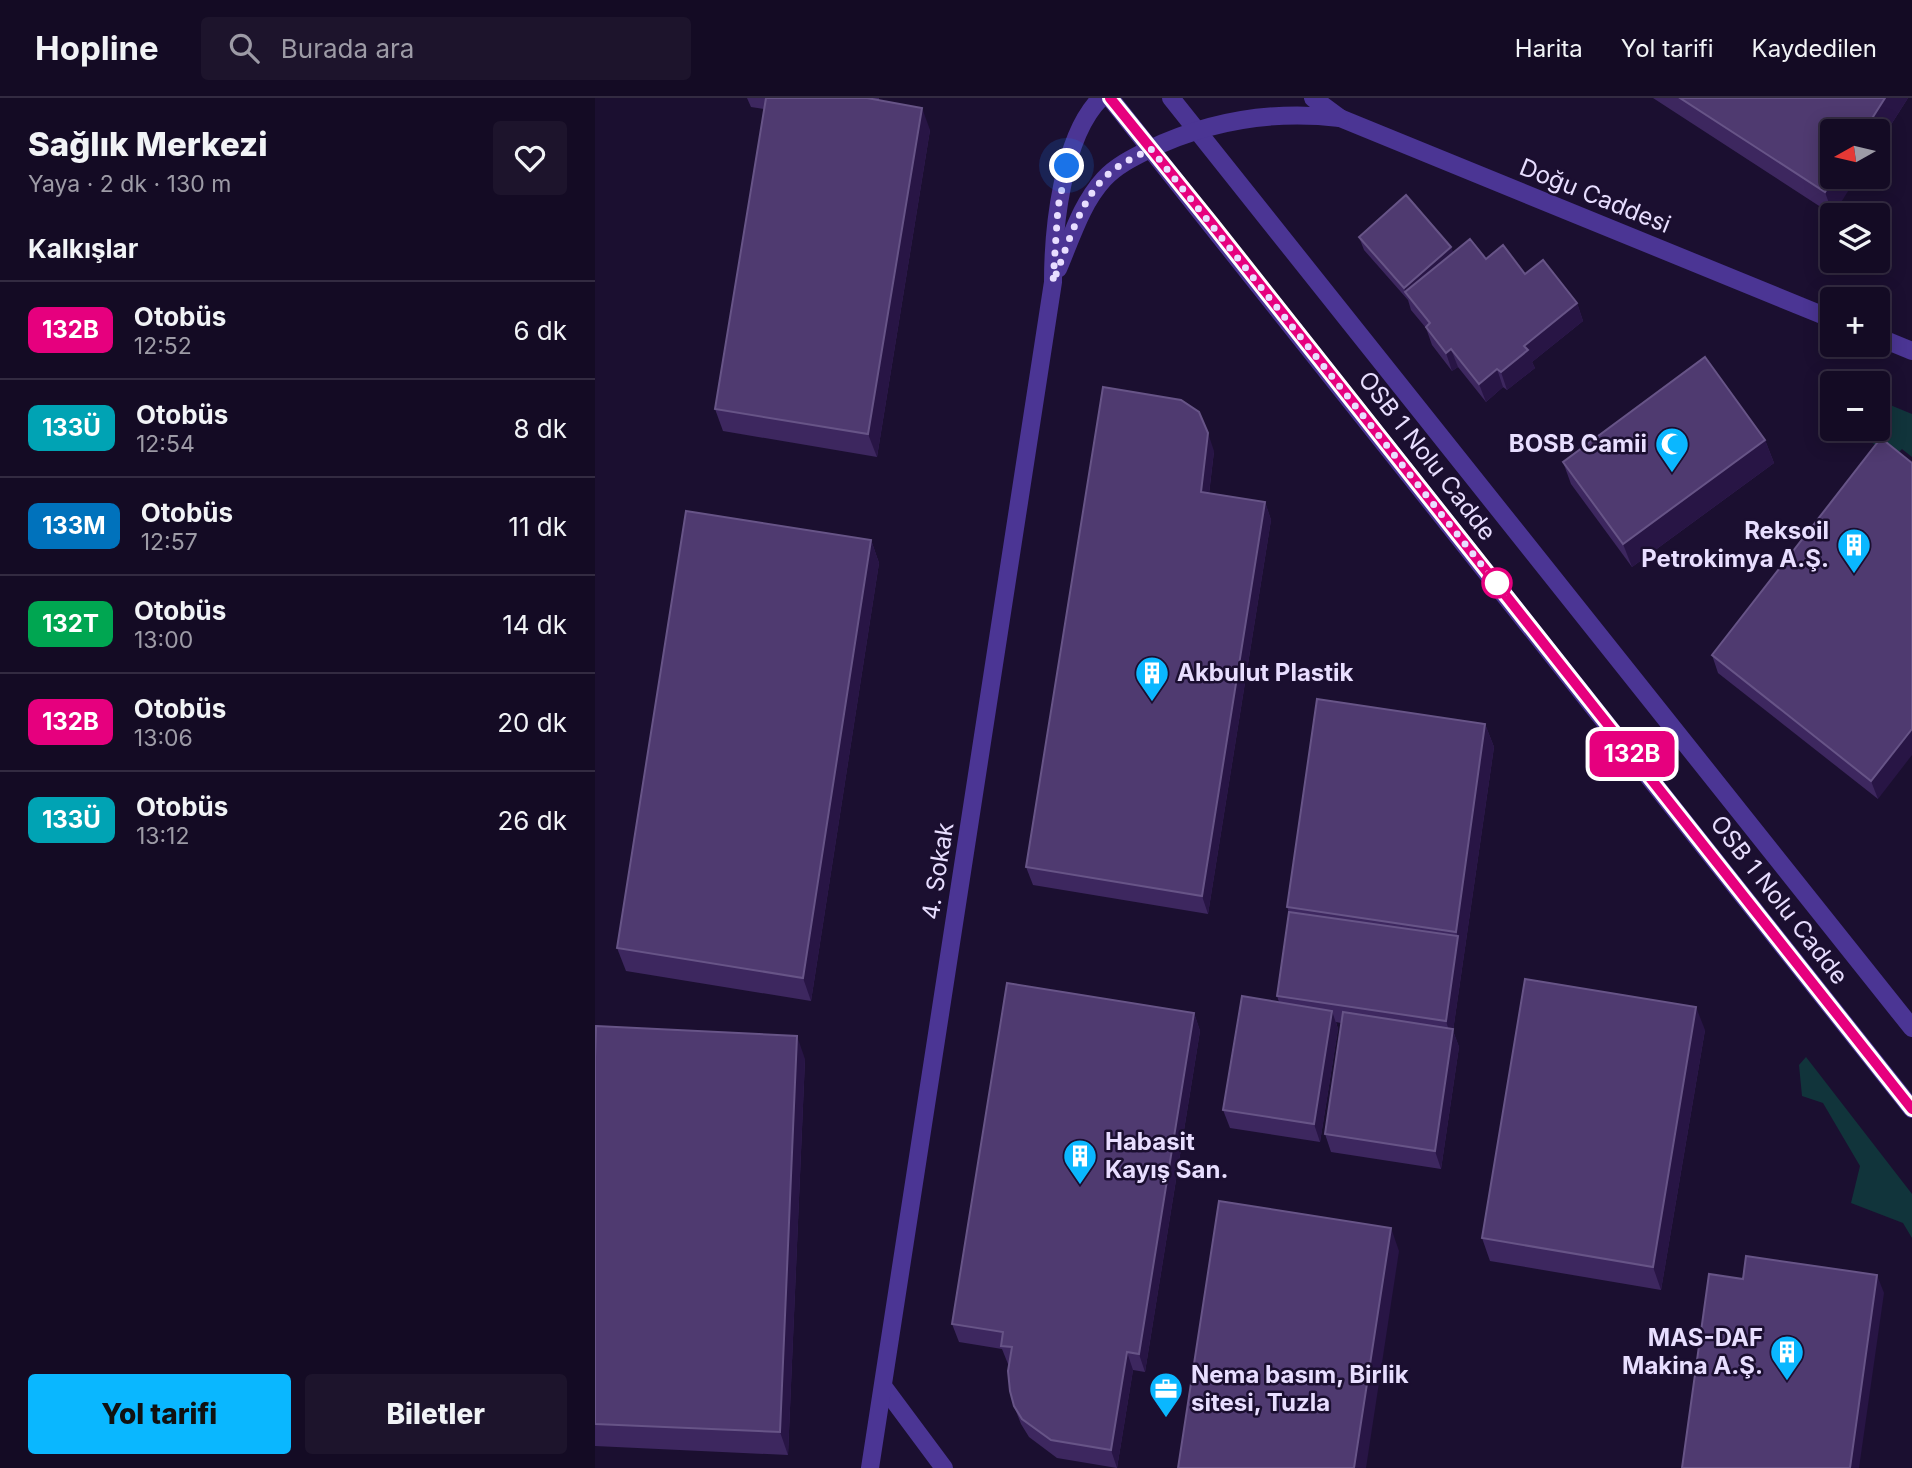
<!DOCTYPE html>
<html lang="tr">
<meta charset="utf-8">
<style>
:root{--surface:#140b24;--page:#1d142c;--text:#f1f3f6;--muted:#9d9ba6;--line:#332b41;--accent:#0ab7ff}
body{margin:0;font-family:Inter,sans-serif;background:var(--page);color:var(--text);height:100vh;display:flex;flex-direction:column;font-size:26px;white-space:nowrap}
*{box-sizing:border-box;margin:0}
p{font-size:23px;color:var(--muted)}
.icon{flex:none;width:38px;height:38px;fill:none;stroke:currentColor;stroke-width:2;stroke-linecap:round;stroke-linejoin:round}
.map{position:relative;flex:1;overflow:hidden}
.details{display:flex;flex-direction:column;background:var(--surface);width:595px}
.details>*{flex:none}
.badge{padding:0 14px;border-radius:10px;font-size:24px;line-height:46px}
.needle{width:46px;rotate:262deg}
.fabs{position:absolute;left:1225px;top:21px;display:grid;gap:14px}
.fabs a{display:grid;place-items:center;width:70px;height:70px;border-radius:7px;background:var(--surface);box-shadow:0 4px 18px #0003,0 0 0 2px var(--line);font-size:35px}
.you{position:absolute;width:35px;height:35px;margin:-18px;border:5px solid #fff;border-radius:50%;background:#1a73e8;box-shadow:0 0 0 10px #1a73e833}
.map>.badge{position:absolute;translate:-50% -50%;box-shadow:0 0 0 4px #fff}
h2{padding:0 28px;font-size:26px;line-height:63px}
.round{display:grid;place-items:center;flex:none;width:74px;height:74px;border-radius:7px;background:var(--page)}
.summary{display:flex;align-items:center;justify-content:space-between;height:119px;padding:0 28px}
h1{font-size:33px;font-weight:800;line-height:52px}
.cta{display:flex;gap:14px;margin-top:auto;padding:14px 28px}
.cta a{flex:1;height:80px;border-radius:7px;background:var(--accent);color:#111;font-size:28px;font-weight:800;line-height:80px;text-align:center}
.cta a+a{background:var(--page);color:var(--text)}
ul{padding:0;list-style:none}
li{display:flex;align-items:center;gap:21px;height:98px;padding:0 28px;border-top:2px solid var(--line)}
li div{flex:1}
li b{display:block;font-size:26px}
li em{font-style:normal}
li .badge{min-width:77px;font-weight:700;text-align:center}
header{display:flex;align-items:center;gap:42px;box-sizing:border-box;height:98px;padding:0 35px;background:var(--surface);border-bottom:2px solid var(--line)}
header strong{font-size:33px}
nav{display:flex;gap:38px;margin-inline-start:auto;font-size:24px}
.search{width:490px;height:63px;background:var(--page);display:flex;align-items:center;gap:18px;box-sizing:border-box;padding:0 24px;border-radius:7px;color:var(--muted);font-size:26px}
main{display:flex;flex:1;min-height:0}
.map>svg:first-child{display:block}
.green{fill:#11343b}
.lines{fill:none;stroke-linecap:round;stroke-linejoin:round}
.minor{stroke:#4b3594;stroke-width:18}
.wall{fill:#3d275f}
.shaded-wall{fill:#281545}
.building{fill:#4f3a70;stroke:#675487;stroke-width:2}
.line-casing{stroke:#fff;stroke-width:16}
.line{stroke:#e6007e;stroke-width:10}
.walk{stroke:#e8deff;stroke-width:7;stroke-dasharray:0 12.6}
.stop-dot{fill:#fff;stroke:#e6007e;stroke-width:3.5}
.labels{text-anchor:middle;stroke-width:5;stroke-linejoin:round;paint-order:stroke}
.street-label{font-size:24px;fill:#e8deff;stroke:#1b0f30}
.poi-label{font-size:24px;font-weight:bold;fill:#e8deff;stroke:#1b0f30;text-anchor:end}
</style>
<header>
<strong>Hopline</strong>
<div class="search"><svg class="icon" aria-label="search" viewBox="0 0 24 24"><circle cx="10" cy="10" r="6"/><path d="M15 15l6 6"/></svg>Burada ara</div>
<nav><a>Harita</a><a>Yol tarifi</a><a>Kaydedilen</a></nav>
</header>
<main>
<section class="details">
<div class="summary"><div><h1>Sağlık Merkezi</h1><p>Yaya · 2 dk · 130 m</p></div><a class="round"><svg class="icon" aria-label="heart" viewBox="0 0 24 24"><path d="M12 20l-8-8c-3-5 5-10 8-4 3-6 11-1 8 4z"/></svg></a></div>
<h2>Kalkışlar</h2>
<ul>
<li><span class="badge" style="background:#e6007e;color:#fff">132B</span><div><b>Otobüs</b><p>12:52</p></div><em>6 dk</em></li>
<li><span class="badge" style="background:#00a3b4;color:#fff">133Ü</span><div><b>Otobüs</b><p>12:54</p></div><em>8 dk</em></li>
<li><span class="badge" style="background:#0072bc;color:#fff">133M</span><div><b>Otobüs</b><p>12:57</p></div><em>11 dk</em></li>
<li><span class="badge" style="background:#00a651;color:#fff">132T</span><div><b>Otobüs</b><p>13:00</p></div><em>14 dk</em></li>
<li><span class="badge" style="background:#e6007e;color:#fff">132B</span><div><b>Otobüs</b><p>13:06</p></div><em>20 dk</em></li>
<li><span class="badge" style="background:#00a3b4;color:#fff">133Ü</span><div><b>Otobüs</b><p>13:12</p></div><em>26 dk</em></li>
</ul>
<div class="cta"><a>Yol tarifi</a><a>Biletler</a></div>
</section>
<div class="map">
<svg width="1317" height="1370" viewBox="0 0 1317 1370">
<rect width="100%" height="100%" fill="#1b0f30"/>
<g class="green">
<polygon points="1283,302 1317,316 1317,359 1307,351 1299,359 1256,331 1283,331"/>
<polygon points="1211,959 1317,1096 1317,1140 1308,1125 1256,1105 1265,1068 1228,1005 1207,998 1204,967"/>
</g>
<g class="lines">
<g class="minor">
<polyline points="515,0 1317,1011"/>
<polyline points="576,0 1317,930"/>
<polyline points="745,20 1237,221"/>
<path d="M463,171c13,-30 23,-65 46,-90 12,-13 28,-21 44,-29 62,-30 124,-40 192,-32l-27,-20"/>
<polyline points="1283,239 1317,253"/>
<polyline points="288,1288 349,1370"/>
<path d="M275,1370l183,-1186c0,-52 9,-146 48,-184"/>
</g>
</g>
<g class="wall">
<polygon points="152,0 284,0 284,2 335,32 282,359 128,333 120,311 169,11 156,9"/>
<polygon points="1058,0 1313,0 1283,47 1283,33 1238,117"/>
<polygon points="764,139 856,149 858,155 891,161 930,176 982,205 988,223 937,264 940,270 912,292 908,289 891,304 863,269 857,273 837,247 831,230 816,212 813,202 769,152"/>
<polygon points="1286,340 1283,701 1123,575 1117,557"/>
<polygon points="1170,342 1179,365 1037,469 976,386 968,364"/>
<polygon points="619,353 614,396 670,404 676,422 613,816 438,787 431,769"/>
<polygon points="276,442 284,465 216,903 31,873 22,850"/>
<polygon points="890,626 899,649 858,933 864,949 846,1071 736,1054 730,1036 746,925 741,924 743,931 725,1044 635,1030 628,1012 684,904 682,898 694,814 692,809"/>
<polygon points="599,915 605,933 550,1274 538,1272 522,1370 462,1360 434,1339 426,1326 419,1308 415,1266 413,1266 407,1251 364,1244 357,1226"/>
<polygon points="1110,932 1066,1192 895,1163 887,1140"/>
<polygon points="0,960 210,961 193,1357 0,1348"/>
</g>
<g class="shaded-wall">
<polygon points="1290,0 1313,0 1283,47 1283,33 1269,33"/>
<polygon points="327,10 335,32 282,359 273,336"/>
<polygon points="1239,79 1262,79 1238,117 1230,94"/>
<polygon points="856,149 861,161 811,195 809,190"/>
<polygon points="982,205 988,223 937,264 940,270 912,292 906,274 929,248"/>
<polygon points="856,251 863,269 857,273 851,255"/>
<polygon points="902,271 908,289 891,304 884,286"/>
<polygon points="613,335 619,353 612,412 606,394"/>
<polygon points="1170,342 1179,365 1037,469 1028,446"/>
<polygon points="670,404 676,422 613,816 607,798"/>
<polygon points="276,442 284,465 216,903 208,880"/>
<polygon points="890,626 899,649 858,933 864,949 846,1071 840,1053 856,939 851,923 863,838 861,834"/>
<polygon points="1317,631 1317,657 1283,701 1276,683"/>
<polygon points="1101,909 1110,932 1066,1192 1058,1169"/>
<polygon points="737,913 743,931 725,1044 719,1026"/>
<polygon points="599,915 605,933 550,1274 544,1256"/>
<polygon points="202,938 210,961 193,1357 185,1334"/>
<polygon points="796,1130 804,1153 771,1370 759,1370"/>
<polygon points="1282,1177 1289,1195 1264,1370 1255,1370"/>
<polygon points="532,1254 538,1272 522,1370 516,1352"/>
</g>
<g class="building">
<polygon points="171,0 272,0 327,10 273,336 120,311"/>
<polygon points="1085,0 1290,0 1269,33 1237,33 1237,79 1239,79 1230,94"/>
<polygon points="811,97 856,149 809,190 764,139"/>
<polygon points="875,141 891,161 908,147 930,176 948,162 982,205 929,248 933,252 906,274 902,271 884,286 856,251 851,255 831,229 835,225 810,194"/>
<polygon points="1110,259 1170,342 1028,446 968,364"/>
<polygon points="508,289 586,302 604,314 613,335 606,394 670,404 607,798 431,769"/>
<polygon points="1286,340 1317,365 1317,631 1276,683 1117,557"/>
<polygon points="91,413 276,442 208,880 22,850"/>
<polygon points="722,601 890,626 861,834 692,809"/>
<polygon points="694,814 863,838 851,923 682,898"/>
<polygon points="930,881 1101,909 1058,1169 887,1140"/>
<polygon points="412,885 599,915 544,1256 532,1254 516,1352 456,1342 427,1321 419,1308 415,1293 413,1273 417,1249 406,1248 408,1234 357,1226"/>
<polygon points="647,898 737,913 719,1026 628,1012"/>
<polygon points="748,914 858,931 840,1053 730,1036"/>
<polygon points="1,928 202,938 185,1334 0,1326 0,960"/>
<polygon points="624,1103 796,1130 759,1370 583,1370"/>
<polygon points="1151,1158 1282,1177 1255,1370 1087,1370 1114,1176 1148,1181"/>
</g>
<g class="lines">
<g class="line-casing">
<polyline id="line" points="515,0 617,126 1317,1011"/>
</g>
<use href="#line" class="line"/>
<path class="walk" d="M472,68l-9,41 -5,75c14,-34 25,-77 51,-104 13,-13 31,-21 47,-29l353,444 -7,-10"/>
</g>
<defs>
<g id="mosque-pin" transform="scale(1.75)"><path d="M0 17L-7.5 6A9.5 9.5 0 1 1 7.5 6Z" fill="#0ab7ff" stroke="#1b0f30"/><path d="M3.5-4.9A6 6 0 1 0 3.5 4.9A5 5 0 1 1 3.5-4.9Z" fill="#fff"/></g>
<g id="building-pin" transform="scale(1.75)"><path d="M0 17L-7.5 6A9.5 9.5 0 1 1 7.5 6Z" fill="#0ab7ff" stroke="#1b0f30"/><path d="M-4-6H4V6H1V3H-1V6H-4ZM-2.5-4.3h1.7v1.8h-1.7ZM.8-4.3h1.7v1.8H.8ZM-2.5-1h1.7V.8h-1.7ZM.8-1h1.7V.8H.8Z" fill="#fff"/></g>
<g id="office-pin" transform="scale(1.75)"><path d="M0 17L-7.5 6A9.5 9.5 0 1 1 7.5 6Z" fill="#0ab7ff" stroke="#1b0f30"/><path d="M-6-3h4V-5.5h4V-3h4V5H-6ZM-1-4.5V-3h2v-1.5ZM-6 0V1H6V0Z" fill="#fff"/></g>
</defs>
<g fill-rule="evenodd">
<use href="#mosque-pin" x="1077" y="346"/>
<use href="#building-pin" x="1259" y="447"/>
<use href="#building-pin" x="557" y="575"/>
<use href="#building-pin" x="485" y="1058"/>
<use href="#building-pin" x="1192" y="1254"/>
<use href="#office-pin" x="571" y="1291"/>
</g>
<circle class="stop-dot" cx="902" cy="485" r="14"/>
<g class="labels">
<g class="street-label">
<text transform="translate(1000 98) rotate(22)" y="8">Doğu Caddesi</text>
<text transform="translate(832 358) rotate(52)" y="8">OSB 1 Nolu Cadde</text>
<text transform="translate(343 773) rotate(-81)" y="8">4. Sokak</text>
<text transform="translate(1184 802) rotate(52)" y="8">OSB 1 Nolu Cadde</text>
</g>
<g class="poi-label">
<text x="1052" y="354">BOSB Camii</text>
<text x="1234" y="441">Reksoil<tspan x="1234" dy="28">Petrokimya A.Ş.</tspan></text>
<text x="582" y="583" text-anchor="start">Akbulut Plastik</text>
<text x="510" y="1052" text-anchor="start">Habasit<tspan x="510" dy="28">Kayış San.</tspan></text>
<text x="1168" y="1248">MAS-DAF<tspan x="1168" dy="28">Makina A.Ş.</tspan></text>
<text x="596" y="1285" text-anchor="start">Nema basım, Birlik<tspan x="596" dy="28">sitesi, Tuzla</tspan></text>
</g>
</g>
</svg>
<div class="fabs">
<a><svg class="needle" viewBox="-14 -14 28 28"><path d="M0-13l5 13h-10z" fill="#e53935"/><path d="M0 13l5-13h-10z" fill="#9d9ba6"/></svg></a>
<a><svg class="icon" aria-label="layers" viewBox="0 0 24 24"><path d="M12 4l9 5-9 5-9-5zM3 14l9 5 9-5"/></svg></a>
<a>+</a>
<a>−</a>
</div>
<div class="you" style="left:472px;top:68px"></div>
<b class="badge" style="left:1037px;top:656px;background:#e6007e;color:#fff">132B</b>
</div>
</main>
